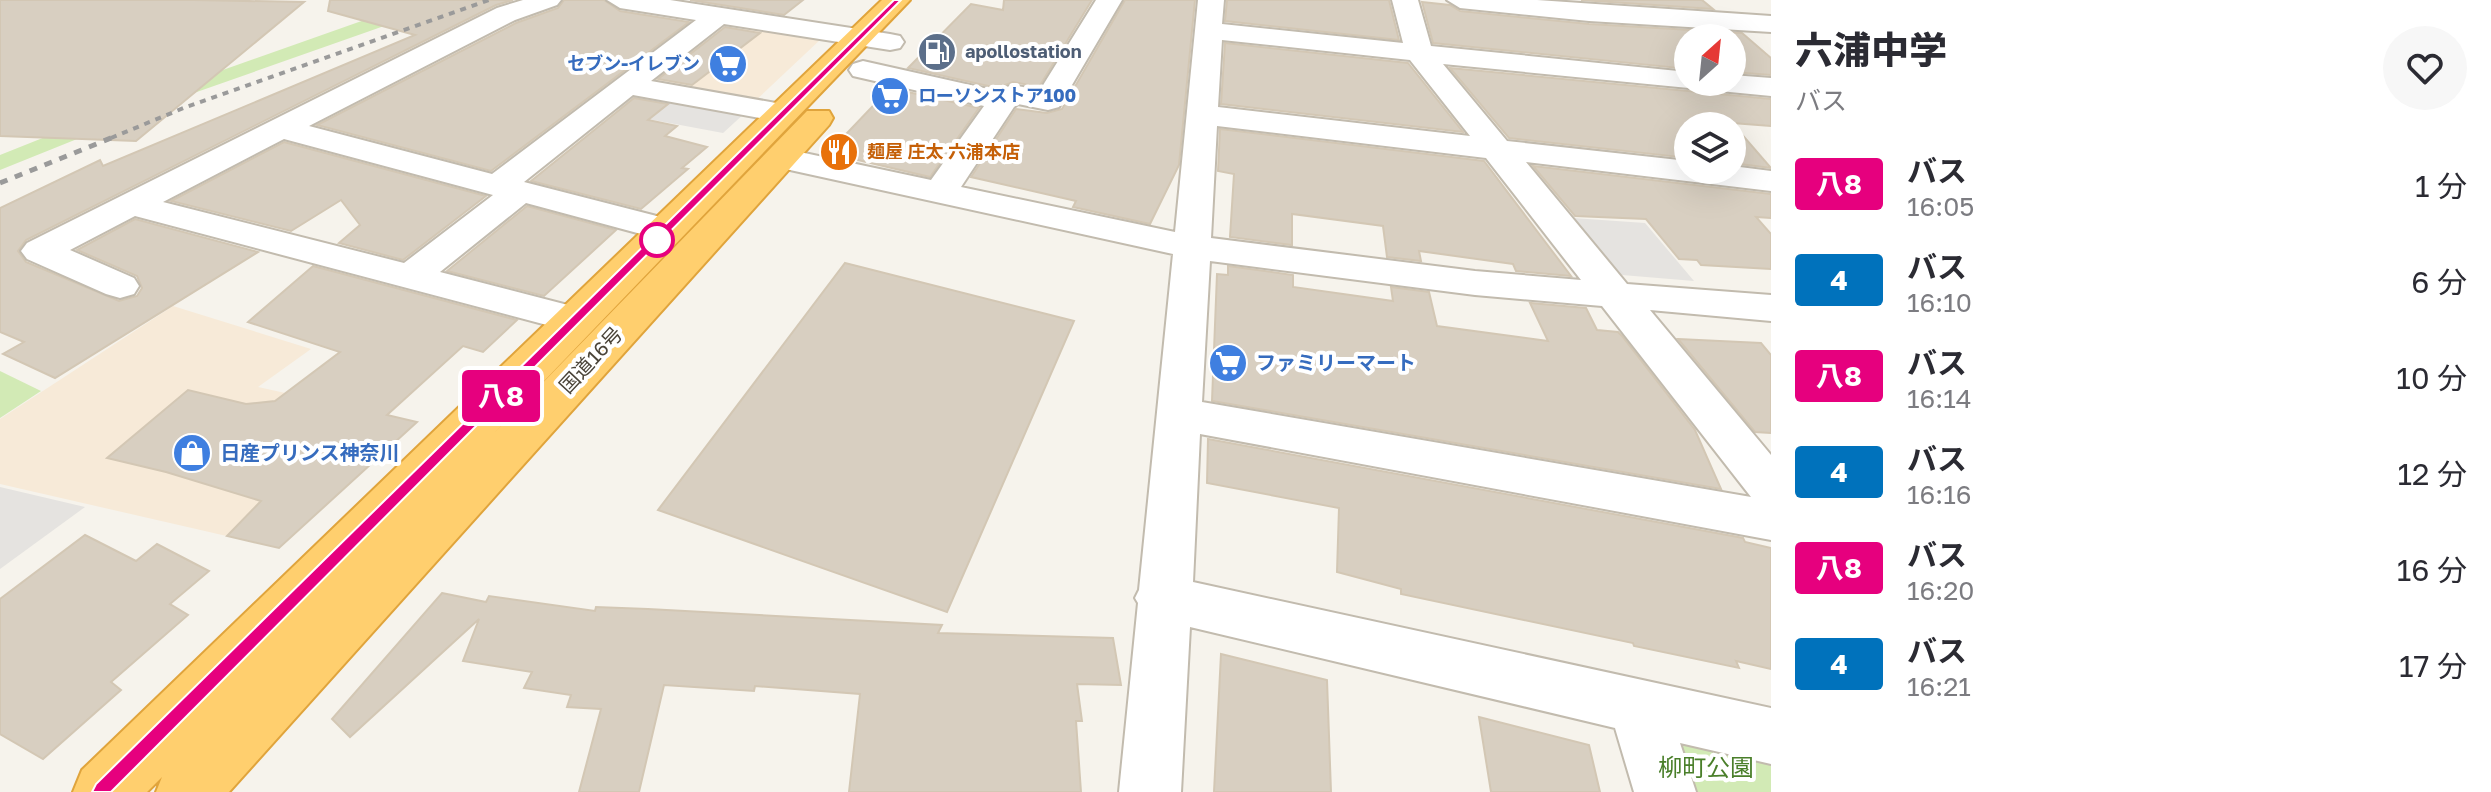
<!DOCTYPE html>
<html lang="ja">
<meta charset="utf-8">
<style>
:root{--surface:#fff;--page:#f7f7f7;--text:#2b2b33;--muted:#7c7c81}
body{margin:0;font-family:"Golos Text","Noto Sans JP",sans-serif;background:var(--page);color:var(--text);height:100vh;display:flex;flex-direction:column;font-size:30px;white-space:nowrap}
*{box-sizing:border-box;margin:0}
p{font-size:26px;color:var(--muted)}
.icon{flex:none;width:44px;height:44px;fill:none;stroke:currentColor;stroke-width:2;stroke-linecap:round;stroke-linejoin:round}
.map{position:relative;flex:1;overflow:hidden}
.panel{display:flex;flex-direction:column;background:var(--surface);width:720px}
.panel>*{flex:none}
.badge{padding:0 16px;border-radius:6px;font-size:28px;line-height:52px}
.needle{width:52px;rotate:27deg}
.controls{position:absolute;left:1674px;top:24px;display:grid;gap:16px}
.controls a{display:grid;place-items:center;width:72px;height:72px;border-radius:50%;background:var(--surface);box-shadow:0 8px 32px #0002;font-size:40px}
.map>.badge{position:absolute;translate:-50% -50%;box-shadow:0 0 0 4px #fff}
.round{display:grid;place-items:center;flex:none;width:84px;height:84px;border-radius:42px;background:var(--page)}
.head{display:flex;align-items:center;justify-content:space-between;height:136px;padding:0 24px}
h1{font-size:38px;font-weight:800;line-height:60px}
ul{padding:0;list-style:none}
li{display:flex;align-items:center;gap:24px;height:96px;padding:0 24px}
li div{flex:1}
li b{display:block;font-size:30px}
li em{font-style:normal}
li .badge{min-width:88px;font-weight:700;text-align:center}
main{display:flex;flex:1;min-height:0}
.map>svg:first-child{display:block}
.commercial{fill:#f7ead8}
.green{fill:#d2eab5}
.parking{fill:#e5e3e0}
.building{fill:#d8cfc1;stroke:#d3c7b4;stroke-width:2}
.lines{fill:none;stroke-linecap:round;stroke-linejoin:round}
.minor-casing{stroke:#c2bbae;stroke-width:4}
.highway-casing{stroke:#e0a43c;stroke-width:4}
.minor{fill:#fff;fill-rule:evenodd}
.highway{fill:#ffcf6e;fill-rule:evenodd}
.rail-far1{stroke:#9a9a9a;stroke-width:4;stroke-dasharray:6 6;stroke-linecap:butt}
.rail{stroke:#9a9a9a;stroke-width:5;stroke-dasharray:8 8;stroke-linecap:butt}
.line{fill:#e6007e;stroke:#fff;stroke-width:2}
.stop-dot{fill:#fff;stroke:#e6007e;stroke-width:4}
.labels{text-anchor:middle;stroke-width:8;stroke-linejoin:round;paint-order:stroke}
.far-service-label{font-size:18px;font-weight:bold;fill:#4e5e75;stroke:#fff;text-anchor:start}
.far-shop-label{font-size:18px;font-weight:bold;fill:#366cbe;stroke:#fff;text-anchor:end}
.far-food-label{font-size:18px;font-weight:bold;fill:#c56008;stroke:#fff;text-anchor:start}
.street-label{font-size:20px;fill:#4b4439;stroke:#fff}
.shop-label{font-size:20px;font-weight:bold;fill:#366cbe;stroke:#fff;text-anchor:start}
.near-park-label{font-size:24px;fill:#4a7f2a;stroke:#fff}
</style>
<main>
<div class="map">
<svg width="1771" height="792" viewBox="0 0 1771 792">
<rect width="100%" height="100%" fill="#f6f3ec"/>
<g class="commercial">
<polygon points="747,25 821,39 752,104 637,84 695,40 723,45"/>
<polygon points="173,306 311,349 258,387 417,422 279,548 0,484 0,419"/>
</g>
<g class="green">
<polygon points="421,0 458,0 174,100 0,170 0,155 138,100"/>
<polygon points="0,371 41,391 0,418"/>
<polygon points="1670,736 1771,759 1771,792 1689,792"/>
</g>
<g class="parking">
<polygon points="634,93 746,112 723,133 648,119 652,115 614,108"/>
<polygon points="1573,218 1645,223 1694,281 1622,275"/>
<polygon points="0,487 85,507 0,569"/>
</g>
<g class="building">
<polygon points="0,0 194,0 304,2 136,141 0,136"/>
<polygon points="330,0 513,0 496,5 26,240 18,251 26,262 119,301 137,296 142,288 137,276 77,250 135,219 258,252 55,378 3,354 24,342 0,332 0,208 100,160 103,166 415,35 328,11"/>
<polygon points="564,0 604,0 620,11 689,22 491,171 317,125 516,23 558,8"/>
<polygon points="690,0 803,0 784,15"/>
<polygon points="1004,0 1092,0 1039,87 1013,82 997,88 908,68 971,4 1003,10"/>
<polygon points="1125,0 1195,0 1179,165 1150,224 1073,207 1076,201 971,177 1016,109 1047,113 1062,109"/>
<polygon points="1227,0 1389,0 1399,40 1225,21"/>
<polygon points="1581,0 1702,0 1713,9"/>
<polygon points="1422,2 1450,5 1460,11 1589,24 1742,33 1771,58 1771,75 1732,72 1732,38 1688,38 1688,69 1433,43"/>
<polygon points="725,27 760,33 692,85 658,79"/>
<polygon points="1225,43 1408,63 1463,132 1221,104"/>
<polygon points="1450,68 1771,99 1771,126 1732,123 1771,168 1732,163 1732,126 1688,126 1688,158 1509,138"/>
<polygon points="890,88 979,108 930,177 828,153"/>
<polygon points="634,98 668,104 648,120 677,126 665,136 707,147 682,168 688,169 641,209 531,181"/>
<polygon points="1220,129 1484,161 1571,276 1516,271 1513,264 1419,251 1421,261 1387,257 1383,226 1292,214 1292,245 1230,237 1234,174 1218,171"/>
<polygon points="284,142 486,196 403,260 339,243 360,225 341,200 291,231 171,201"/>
<polygon points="1533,166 1771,194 1771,218 1756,217 1771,234 1771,269 1701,265 1697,260 1679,259 1646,219 1575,216"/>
<polygon points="527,206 616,230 544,296 447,271"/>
<polygon points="845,263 1074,321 947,612 658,510"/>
<polygon points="313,266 517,320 483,352 463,346 387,415 417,422 279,548 227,536 261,501 166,472 107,458 188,390 246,404 275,401 340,352 248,322"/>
<polygon points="1228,266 1293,275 1293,287 1393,301 1391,287 1429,292 1437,326 1548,341 1530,303 1586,308 1597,330 1618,332 1622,336 1695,430 1721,489 1212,401 1217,274 1228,275"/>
<polygon points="1678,339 1761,343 1771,355 1771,433 1755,432"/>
<polygon points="1208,439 1743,538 1745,542 1771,548 1771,669 1736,661 1739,668 1634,646 1633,643 1401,594 1401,589 1337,572 1339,508 1207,483"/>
<polygon points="85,535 136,561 157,544 209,571 170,604 188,615 111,682 121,690 43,759 0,734 0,599"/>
<polygon points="442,593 486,602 489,596 595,611 596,607 648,609 942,625 938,633 1113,638 1121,685 1077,684 1082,721 1076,721 1081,792 849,792 860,694 755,686 754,691 664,685 639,792 579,792 601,709 567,707 571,695 524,688 532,672 463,661 479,619 350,737 332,719"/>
<polygon points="1221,654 1327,680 1331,792 1214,792"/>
<polygon points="1479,717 1589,745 1600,792 1491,792"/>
</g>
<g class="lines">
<g class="minor-casing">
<g id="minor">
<path d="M523,0h38l-4,5 -42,15 -206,106 183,48 204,-154 -76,-12 -13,-8h63l220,34 10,2 4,6 -4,6 -10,2 -166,-26 -73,57 142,25 4,7 -4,7 -11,2 -149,-27 -109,87 156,40 5,8 -5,8 -13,3 -141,-38 -86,69 151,39 6,9 -6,9 -14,4 -442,-117 -65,34 64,28 5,8 -5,8 -14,4 -14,-4 -79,-35 -6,-8 6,-8 470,-235zM284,139l209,56 -89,68 -241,-61z"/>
<path d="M1096,0h26l-63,107 -11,3 -30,-6 -4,3 -53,80 214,45 23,-232h26l-2,24 181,19 -11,-43h26l13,46 257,26v10h44v-7l39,3v18l-328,-32 64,77 181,20v9h44v-4l39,5v20l-245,-29 101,122 144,11v26l-121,-11 121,145v85l-571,-106 -7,148 578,126v56l-91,-21 16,49h-62l-19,-64 -425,-101 -9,165h-62l19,-189 -3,-5 4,-8 34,-336 -392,-86 -12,-3 -4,-7 4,-7 12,-3 150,32 53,-74 -131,-30 -4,-6 4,-6 10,-3 134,30 15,-6 28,5zM1222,40l188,20 60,76 -252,-29zM1217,126l269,32 95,122 -106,-9 -264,-33zM1210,261l265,34 127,11 149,191 -549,-95z"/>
<polygon points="1447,0 1537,0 1771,16 1771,32 1589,21 1460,8"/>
</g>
</g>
<g class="highway-casing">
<polygon id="highway" points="882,0 910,0 494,433 807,111 829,111 833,118 829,125 229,792 156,792 162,777 147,792 73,792 82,770"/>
</g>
<use href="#minor" class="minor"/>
<use href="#highway" class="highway"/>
<polyline class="rail-far1" points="111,138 186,107 489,0"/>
<polyline class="rail" points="0,183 116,136"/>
</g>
<polygon class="line" points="894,0 901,0 111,792 92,792 96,784"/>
<defs>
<g id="fuel-disc" transform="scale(2)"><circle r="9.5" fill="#5c6f8a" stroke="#fff"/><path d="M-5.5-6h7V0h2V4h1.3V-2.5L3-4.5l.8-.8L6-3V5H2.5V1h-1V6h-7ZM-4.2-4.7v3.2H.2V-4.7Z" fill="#fff"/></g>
<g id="supermarket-disc" transform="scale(2)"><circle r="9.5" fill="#3f7fe0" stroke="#fff"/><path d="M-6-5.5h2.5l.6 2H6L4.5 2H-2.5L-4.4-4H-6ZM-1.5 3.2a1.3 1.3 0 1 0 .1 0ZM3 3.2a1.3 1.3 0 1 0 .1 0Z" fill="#fff"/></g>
<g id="restaurant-disc" transform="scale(2)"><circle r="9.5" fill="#e8710a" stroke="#fff"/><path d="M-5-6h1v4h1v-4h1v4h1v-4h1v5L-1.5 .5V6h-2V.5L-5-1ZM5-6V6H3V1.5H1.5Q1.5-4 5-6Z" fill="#fff"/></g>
<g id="shop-disc" transform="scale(2)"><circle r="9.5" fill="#3f7fe0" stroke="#fff"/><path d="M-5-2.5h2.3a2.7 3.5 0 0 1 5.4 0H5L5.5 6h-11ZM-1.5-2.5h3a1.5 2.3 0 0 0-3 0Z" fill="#fff"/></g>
</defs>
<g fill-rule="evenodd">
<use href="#fuel-disc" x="937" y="52"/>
<use href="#supermarket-disc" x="728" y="64"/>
<use href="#supermarket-disc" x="890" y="96"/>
<use href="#restaurant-disc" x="839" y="152"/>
<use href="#supermarket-disc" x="1228" y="363"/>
<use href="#shop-disc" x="192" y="453"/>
</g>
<circle class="stop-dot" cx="657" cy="240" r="16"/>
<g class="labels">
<g class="far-service-label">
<text x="965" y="58">apollostation</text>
</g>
<g class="far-shop-label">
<text x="700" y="70">セブン-イレブン</text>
<text x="918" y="102" text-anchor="start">ローソンストア100</text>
</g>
<g class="far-food-label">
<text x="867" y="158">麺屋 庄太 六浦本店</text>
</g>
<g class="street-label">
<text transform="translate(591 360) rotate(-47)" y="7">国道16号</text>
</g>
<g class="shop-label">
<text x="1256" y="370">ファミリーマート</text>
<text x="220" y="460">日産プリンス神奈川</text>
</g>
<g class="near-park-label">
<text x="1706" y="776">柳町公園</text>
</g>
</g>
</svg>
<div class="controls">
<a><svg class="needle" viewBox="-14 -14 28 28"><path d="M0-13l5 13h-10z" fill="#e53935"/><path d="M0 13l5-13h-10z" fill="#7c7c81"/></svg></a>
<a><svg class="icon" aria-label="layers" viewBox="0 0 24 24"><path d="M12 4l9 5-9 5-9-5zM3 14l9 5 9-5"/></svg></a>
</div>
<b class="badge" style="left:501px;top:396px;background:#e6007e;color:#fff">八8</b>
</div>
<section class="panel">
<div class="head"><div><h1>六浦中学</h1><p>バス</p></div><a class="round"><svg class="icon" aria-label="heart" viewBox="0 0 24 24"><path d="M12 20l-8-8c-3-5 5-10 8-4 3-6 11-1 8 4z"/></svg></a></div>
<ul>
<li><span class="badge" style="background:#e6007e;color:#fff">八8</span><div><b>バス</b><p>16:05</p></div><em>1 分</em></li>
<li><span class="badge" style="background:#0072bc;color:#fff">4</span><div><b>バス</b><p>16:10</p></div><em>6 分</em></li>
<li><span class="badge" style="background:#e6007e;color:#fff">八8</span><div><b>バス</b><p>16:14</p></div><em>10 分</em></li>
<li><span class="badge" style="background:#0072bc;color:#fff">4</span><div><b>バス</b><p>16:16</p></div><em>12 分</em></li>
<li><span class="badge" style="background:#e6007e;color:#fff">八8</span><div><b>バス</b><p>16:20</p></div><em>16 分</em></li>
<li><span class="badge" style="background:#0072bc;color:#fff">4</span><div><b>バス</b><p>16:21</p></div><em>17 分</em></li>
</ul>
</section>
</main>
